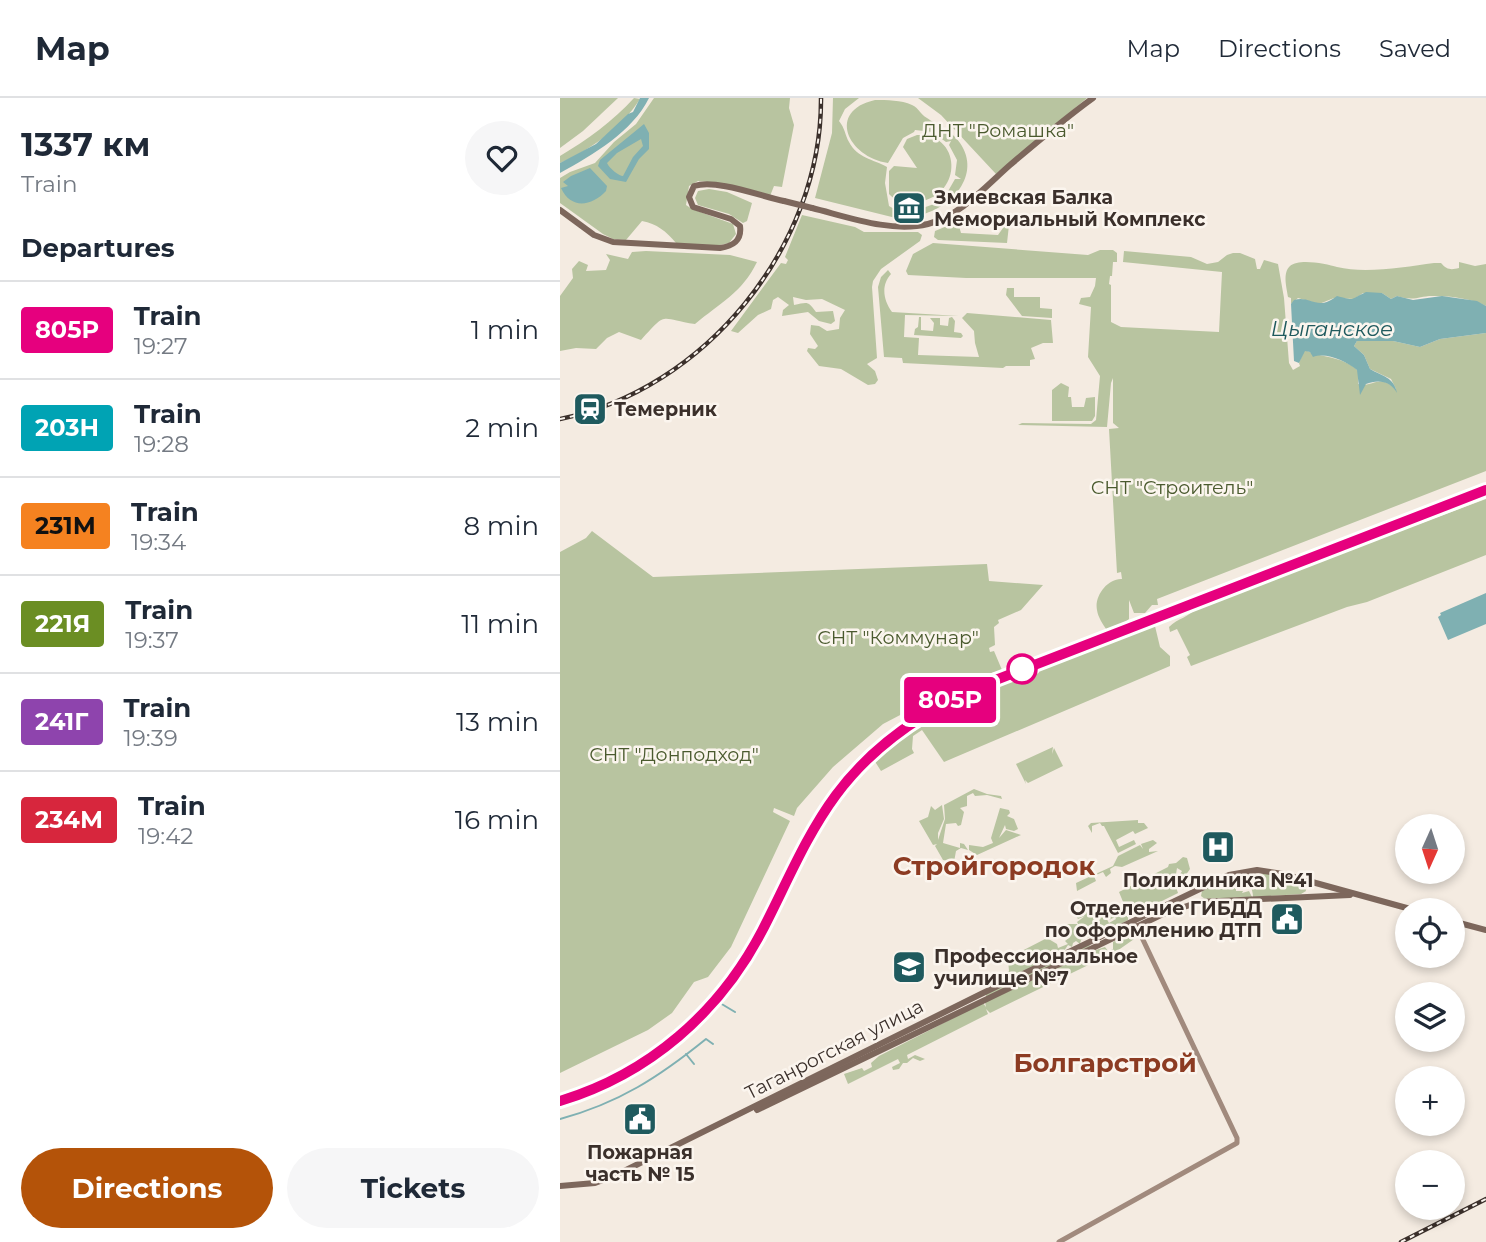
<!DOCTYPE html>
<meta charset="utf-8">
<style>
:root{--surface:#fff;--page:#f6f6f7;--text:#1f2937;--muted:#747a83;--line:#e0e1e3;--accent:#b45309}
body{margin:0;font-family:Montserrat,sans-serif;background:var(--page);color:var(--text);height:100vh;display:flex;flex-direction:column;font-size:26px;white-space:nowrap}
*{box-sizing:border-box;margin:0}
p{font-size:23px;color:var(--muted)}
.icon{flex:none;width:38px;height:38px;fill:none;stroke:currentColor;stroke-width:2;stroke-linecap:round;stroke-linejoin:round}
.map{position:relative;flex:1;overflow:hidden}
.panel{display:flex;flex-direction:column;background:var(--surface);width:560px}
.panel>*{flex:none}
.badge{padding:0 14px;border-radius:5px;font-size:24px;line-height:46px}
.needle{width:46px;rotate:183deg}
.controls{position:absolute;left:835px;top:716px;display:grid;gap:14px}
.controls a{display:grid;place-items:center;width:70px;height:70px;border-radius:50%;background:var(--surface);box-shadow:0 4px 10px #0003;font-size:35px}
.map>.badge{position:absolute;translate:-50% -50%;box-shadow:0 0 0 4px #fff}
h2{padding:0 21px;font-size:26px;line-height:63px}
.round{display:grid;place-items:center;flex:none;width:74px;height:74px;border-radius:37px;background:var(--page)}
.overview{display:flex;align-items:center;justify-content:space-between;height:119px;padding:0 21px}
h1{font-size:33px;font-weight:700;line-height:52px}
.cta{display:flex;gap:14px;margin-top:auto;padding:14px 21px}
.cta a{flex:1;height:80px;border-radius:42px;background:var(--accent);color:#fff;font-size:28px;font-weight:700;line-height:80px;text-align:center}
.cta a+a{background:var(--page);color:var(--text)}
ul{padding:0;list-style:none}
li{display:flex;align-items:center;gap:21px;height:98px;padding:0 21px;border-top:2px solid var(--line)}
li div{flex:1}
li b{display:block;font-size:26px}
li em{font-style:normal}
li .badge{min-width:77px;font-weight:700;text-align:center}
header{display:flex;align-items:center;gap:42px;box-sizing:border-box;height:98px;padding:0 35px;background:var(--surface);border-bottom:2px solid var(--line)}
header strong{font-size:33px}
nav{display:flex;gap:38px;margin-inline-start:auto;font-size:24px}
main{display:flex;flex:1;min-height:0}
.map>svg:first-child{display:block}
.green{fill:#b8c4a0}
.water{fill:#7fb0b2;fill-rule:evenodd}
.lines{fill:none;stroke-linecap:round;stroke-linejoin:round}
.stream{stroke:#7fb0b2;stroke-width:2}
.secondary{stroke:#a18a7d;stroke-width:5}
.primary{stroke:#7d675c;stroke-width:6}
.rail-casing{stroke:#3b302b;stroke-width:4.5}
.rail{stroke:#fbf5ee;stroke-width:2;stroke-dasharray:5;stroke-linecap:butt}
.primary-bridge{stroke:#7d675c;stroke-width:6}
.line-casing{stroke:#fff;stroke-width:16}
.line{stroke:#e6007e;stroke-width:10}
.stop-dot{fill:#fff;stroke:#e6007e;stroke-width:3.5}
.labels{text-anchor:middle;stroke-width:5;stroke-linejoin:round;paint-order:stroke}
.park-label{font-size:19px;fill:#4a5a2e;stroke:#fbf5ee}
.poi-label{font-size:19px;font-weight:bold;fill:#3b302b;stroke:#fbf5ee;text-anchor:start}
.street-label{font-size:19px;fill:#3b302b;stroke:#fbf5ee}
.water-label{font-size:21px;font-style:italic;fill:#1f5a5e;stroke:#fbf5ee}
.district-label{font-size:26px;font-weight:bold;fill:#8c3b22;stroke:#fbf5ee}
</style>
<header>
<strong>Map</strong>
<nav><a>Map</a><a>Directions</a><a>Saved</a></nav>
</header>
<main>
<section class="panel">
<div class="overview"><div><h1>1337 км</h1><p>Train</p></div><a class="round"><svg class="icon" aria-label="heart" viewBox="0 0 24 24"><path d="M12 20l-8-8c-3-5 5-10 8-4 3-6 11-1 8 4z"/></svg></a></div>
<h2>Departures</h2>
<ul>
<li><span class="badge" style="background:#e6007e;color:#fff">805Р</span><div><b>Train</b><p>19:27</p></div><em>1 min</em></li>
<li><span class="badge" style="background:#00a3b4;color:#fff">203Н</span><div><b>Train</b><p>19:28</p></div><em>2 min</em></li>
<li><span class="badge" style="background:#f58220;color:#111">231М</span><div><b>Train</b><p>19:34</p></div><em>8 min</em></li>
<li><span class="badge" style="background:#6b8e23;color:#fff">221Я</span><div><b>Train</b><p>19:37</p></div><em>11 min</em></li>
<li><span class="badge" style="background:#8e44ad;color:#fff">241Г</span><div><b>Train</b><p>19:39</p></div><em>13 min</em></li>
<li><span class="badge" style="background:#d7263d;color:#fff">234М</span><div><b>Train</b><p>19:42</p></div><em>16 min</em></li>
</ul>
<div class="cta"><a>Directions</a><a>Tickets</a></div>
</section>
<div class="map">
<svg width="926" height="1144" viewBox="0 0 926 1144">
<rect width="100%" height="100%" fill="#f4ebe1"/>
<g class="green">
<polygon points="0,0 58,0 23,33 0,50"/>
<path d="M74,0l6,1c-16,26 -50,52 -80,64v-7c27,-16 53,-35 74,-58z"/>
<path d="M94,0h136l-1,10 5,17 -12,62 -8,-1 -4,10 -62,-14 -10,-1 -9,5 -3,19 6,4 41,15 3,10 -7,9 -14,3 -39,-3c-10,-12 -19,-19 -34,-22l-16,19 -13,-1 -10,-5 -43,-31v-25l10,-6 25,-9 19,-21 22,-18z"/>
<path d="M273,0h26l-14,11 -6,12c6,7 6,14 10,21 8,16 24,17 38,25l-2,16 4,23 12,7 -1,6 -85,-21 17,-65z"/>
<polygon points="358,0 527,0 436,76 381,17"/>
<path d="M315,2c12,0 26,0 37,5 7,3 8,9 15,13 13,9 24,12 33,25 22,32 -9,65 -40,72v-6l14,-5 12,-10 4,4 -3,-5 8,-14h6l-6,-4 2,-15 -8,-15 2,-4 -5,1 -11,-8 1,-7 -3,5 -18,-2 -1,2 -11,6 -15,25c-40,-6 -62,-52 -13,-63z"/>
<path d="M357,37c47,-2 46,65 -3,67 -11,1 -17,0 -25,-8v-23l5,-5 23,2 -14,-21 4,-8z"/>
<polygon points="149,91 167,94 192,105 187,123 183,125 169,116 138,107 135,100 138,93"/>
<path d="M242,117l53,12 9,5h54l4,3 -2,6 -39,28 -8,12 -1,6 5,71 -10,6 8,7 3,9 -3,4 -7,1 -27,-16 -22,-3 -12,-15 1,-3 7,1 3,-3 -8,-12 1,-9 8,1 8,5 12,-2 1,-11 5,-8 -23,-11 -16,1 -13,-3 1,8c14,-3 14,-4 22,7l17,-1 2,10 -4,3 -12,-3 -11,-9 -26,4 1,-6 6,-5 -11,-8 -5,3 -2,9 -13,6 -20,18 -7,-2 50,-68 5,1 2,-4 -3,-3z"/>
<polygon points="442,117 450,118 447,145 378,142 374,139 375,133 392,126 399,128 401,135 438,137 443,130"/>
<path d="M373,145l155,12 12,-5h13l4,3v9h-4l-1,14h-2l-1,8 2,1v37l10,5 98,5 3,-60 -99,-10 1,-11 67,6 16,7 11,-2 9,-7 6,-2h7l15,6 2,10h3l4,-9 14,4 6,34 5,65 4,7 7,-4 -1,-3 5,-12h3c17,7 39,6 52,21l-1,12c15,4 20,-11 38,5l-5,-10 -21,-10 -6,-14 -10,-9 3,-5h36l27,6 20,-8 46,-6v138l-329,128 1,6h-6l-7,8h-11l-5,-13v19l-7,6 -15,5c-4,-5 -9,-13 -10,-20 -3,-14 11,-32 25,-31l-1,-7 -4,1 -8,-144 10,-1 -6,-5v-45l-2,5 -4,44 -89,-2 4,-2 69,1 5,-4 4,-44 -12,-19 3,-50 -12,-3 2,-6 9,-1 5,-11 1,-8h-130l-58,-3 -2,-4 7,-17z"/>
<path d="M86,153l84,4 27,7c-15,31 -37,41 -62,62 -36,-5 -27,-14 -54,16l-22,-8 -12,6 -11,11 -20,-1 -16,3v-55l13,-18 -1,-9 7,-8 9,4 -2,6 20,-1 4,-10 -4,-6 22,5 4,-7z"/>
<path d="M899,164l16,4 11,-2v42c-13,-7 -35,-10 -50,-10 -18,-1 -19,6 -39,0l-6,3 -9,-6h-19l-9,6 -20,-1 -15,6 -21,-6 -7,6v-6l-3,-1c-1,-8 -6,-24 2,-31 9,-8 37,-2 47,1 28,7 68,0 97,-4h7c6,7 10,7 18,5z"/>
<path d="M328,172l3,4c-10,11 -8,26 1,38l67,4 -54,-1 -1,22 15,1 -1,17 61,2 -4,-14 -1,-12 -12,-13 5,-5 84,7 2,23h-10l-12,5 4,11 -5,1v6h-24l-3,2 -100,-5 -1,-5 -18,-1 -6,-70 3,-10z"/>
<polygon points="447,190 454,190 454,199 480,199 480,210 492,211 492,220 462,218 446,197"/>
<polygon points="359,219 361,219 361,232 373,233 374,225 370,220 380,220 380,227 388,228 389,220 392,219 395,223 394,234 401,235 403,238 401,240 354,237 355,231 358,229"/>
<polygon points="501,285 509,289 508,299 511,299 512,309 524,309 526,300 535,299 535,318 532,323 492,323 492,292"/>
<path d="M926,401v56l-119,47 -20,5 -156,59 -4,-9 3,-2 -13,-26 -7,3 -1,-5c9,-9 19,-9 30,-21z"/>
<polygon points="32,433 93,479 427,466 429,483 483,487 461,512 438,522 439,525 434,529 435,547 429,550 430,554 434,553 442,572 405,583 323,626 273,669 237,710 234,718 214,710 213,714 230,723 171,849 148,879 134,884 112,915 88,932 0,975 0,454 26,440"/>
<path d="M594,524l6,25 10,9v10l-226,96 -22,-32 -9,6 -1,13 2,4 -33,18 -7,-11c49,-46 96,-65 157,-88l1,3 7,-2v-4l12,-5v-2z"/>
<polygon points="493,649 492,656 494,650 503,668 468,685 465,682 466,686 456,666"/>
<polygon points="414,691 427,696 441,698 442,701 427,697 415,698 413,695 407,698 407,708 400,710 404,714 401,727 398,728 396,725 386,726 383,745 400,750 400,745 404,746 408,752 401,750 396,753 394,764 383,762 375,748 377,746 373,747 359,723 368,719 371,708 375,712 382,707 384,721 378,735 378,742 385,721 384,707"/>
<polygon points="440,710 449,712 450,715 447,718 454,721 458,731 454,733 446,731 445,727 439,740 446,732 461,737 417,757 409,752 409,747 423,749 433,745 431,740"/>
<polygon points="578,722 578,725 584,725 588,730 575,736 573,733 556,742 559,749 574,742 576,746 558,755 544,728 542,728 540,725 532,728 532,735 528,728 531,725"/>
<polygon points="593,742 597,745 589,751 589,754 598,753 562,769 555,768 550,771 551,775 546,779 543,774 534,778 536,783 517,793 516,785 553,768 558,758 580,747 583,751 581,746"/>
<polygon points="623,759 627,760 630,771 623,781 619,778 622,773 617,770 616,776 619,783 615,786 618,795 576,816 568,816 559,794 608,769 609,766 616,765"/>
<path d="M687,776h25l32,10 2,7 -5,3 -48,3c0,-9 -5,-14 -6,-23z"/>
<polygon points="686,777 688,787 681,786 682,788 676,789 676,793 683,793 682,795 689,793 692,799 645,801 641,798 642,793 655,785"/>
<polygon points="542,804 544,805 541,811 549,825 556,821 555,819 549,822 549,819 560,814 559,818 568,818 568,822 535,840 526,839 530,834 522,833 517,824 525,818 518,821 516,818"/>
<polygon points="503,826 517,826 525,840 521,842 520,846 516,843 513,845 512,849 508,847 504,853 529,846 530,848 427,899 425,896 444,883 441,882 441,878 449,873 448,861 450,859 487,840 497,846 498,850 508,846 505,843 510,839 507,838 503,832"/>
<polygon points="571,834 577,835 577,839 557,853 430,915 426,911 428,916 347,957 348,961 355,957 365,961 360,963 353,960 347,965 343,965 339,971 333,972 332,969 340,965 338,961 288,986 284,976 302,970 304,973 312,969 311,965 319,958 423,905 426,909 425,904 533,853 545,849 548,853 553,851 553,844"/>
</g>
<g class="water">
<path d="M80,0h9c-16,33 -56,57 -89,75v-10l36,-19 32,-30 5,-2z"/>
<path d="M84,26l5,9v16l-10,10 -13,23 -16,-3 -12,-13 2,-6zM81,41l2,7 -10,11 -10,19c-4,0 -14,-8 -16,-13l10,-10z"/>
<path d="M30,70l17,18 -1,5c-14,15 -35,19 -45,-3l7,-2 -5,-4 8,-6z"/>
<path d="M806,194l16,1 9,6 6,-3 16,4 29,-4 35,5 9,5v27l-46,6 -20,8 -27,-6h-36l-3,5 10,9 6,14c12,7 24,8 27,24 -6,-12 -19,-14 -31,-9l-6,11 -3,-25c-11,-9 -31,-18 -44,-13l-3,-5 -5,-1 -6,12 -5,-2 -3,-57 3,-4c17,-5 23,12 43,-4 19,5 12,4 29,-4z"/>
<polygon points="926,495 926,526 888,542 878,519 881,517 880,515"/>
</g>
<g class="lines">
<g class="stream">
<polyline points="126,956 134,966"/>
<path d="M0,1008c63,-19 116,-54 160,-103l15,9"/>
<path d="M0,1021c59,-16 99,-42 146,-80l7,5"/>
</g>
<polyline class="secondary" points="499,1144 677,1045 677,1040 576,827"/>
<g class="primary">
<path d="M252,110c36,9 79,25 116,16 32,-8 58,-38 82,-59 27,-23 54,-46 83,-67"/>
<path d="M0,112l34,25 19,7 107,6c13,-2 22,-7 20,-22l-9,-7 -38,-12 -4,-10 5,-11c23,-7 66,10 90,15"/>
<polyline points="892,823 926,832"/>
<polyline points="197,1012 603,816 639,804 790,797"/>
<polyline points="0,1088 35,1085 54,1078 421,896 669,777 697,772 723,776 854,812"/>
</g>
<g class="rail-casing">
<g id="rail">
<path d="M0,321c145,-29 262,-173 261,-321"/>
<path d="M0,1006c90,-28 162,-90 205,-174 24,-45 43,-94 74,-135 37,-49 86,-84 142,-107l505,-196"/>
<polyline points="841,1144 926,1101"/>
</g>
</g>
<use href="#rail" class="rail"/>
<polyline class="primary-bridge" points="224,103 252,110"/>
</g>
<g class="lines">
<g class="line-casing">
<path id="line" d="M0,1003c89,-27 159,-88 202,-170 24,-46 43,-94 74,-136 40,-54 95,-89 157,-114l493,-191"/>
</g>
<use href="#line" class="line"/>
</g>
<defs>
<g id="museum-square" transform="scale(1.75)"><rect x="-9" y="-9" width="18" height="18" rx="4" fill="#1f5a5e" stroke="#fbf5ee"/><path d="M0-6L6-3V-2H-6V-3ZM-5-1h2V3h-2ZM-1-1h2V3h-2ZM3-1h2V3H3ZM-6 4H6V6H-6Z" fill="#fff"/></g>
<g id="station-square" transform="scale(1.75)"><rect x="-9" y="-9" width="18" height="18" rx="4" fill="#1f5a5e" stroke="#fbf5ee"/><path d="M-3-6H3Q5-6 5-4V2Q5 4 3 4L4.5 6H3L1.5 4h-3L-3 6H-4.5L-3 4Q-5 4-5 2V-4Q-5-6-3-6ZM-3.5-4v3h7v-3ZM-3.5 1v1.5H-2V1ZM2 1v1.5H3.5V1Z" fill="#fff"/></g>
<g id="hospital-square" transform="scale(1.75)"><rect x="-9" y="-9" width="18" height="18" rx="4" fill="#1f5a5e" stroke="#fbf5ee"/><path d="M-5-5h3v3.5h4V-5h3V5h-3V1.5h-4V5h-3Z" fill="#fff"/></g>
<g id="civic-square" transform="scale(1.75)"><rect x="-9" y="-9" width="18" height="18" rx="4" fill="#1f5a5e" stroke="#fbf5ee"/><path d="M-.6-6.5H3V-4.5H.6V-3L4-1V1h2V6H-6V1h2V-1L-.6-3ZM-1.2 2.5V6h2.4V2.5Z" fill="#fff"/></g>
<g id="university-square" transform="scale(1.75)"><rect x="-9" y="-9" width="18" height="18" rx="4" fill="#1f5a5e" stroke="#fbf5ee"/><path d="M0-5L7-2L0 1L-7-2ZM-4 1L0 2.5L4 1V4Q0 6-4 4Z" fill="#fff"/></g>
</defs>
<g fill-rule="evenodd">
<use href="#museum-square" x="349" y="110"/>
<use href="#station-square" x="30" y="311"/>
<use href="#hospital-square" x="658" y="749"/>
<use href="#civic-square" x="727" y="821"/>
<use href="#university-square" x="349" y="869"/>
<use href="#civic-square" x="80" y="1021"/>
</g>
<circle class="stop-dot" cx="462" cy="571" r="14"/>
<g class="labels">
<g class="park-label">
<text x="438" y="39">ДНТ "Ромашка"</text>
<text x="612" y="396">СНТ "Строитель"</text>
<text x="338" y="546">СНТ "Коммунар"</text>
<text x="114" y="663">СНТ "Донподход"</text>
</g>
<g class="poi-label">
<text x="374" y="106">Змиевская Балка<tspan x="374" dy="22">Мемориальный Комплекс</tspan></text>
<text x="54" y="318">Темерник</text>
<text x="658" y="789" text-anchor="middle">Поликлиника №41</text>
<text x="702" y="817" text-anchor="end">Отделение ГИБДД<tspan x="702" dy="22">по оформлению ДТП</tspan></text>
<text x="374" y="865">Профессиональное<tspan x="374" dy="22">училище №7</tspan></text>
<text x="80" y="1061" text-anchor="middle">Пожарная<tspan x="80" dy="22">часть № 15</tspan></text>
</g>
<g class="street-label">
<text transform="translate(274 951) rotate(-27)" y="7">Таганрогская улица</text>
</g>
<g class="water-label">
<text x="772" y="238">Цыганское</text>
</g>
<g class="district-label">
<text x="434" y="777">Стройгородок</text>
<text x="545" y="974">Болгарстрой</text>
</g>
</g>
</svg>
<div class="controls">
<a><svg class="needle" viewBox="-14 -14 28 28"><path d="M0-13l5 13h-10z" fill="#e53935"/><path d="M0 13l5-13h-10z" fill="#747a83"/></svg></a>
<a><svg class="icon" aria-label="locate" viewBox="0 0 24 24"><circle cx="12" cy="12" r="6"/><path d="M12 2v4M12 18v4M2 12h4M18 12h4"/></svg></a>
<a><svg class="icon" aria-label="layers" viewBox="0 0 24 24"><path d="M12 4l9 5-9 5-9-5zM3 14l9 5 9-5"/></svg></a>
<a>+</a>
<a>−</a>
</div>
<b class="badge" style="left:390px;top:602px;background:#e6007e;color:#fff">805Р</b>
</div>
</main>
